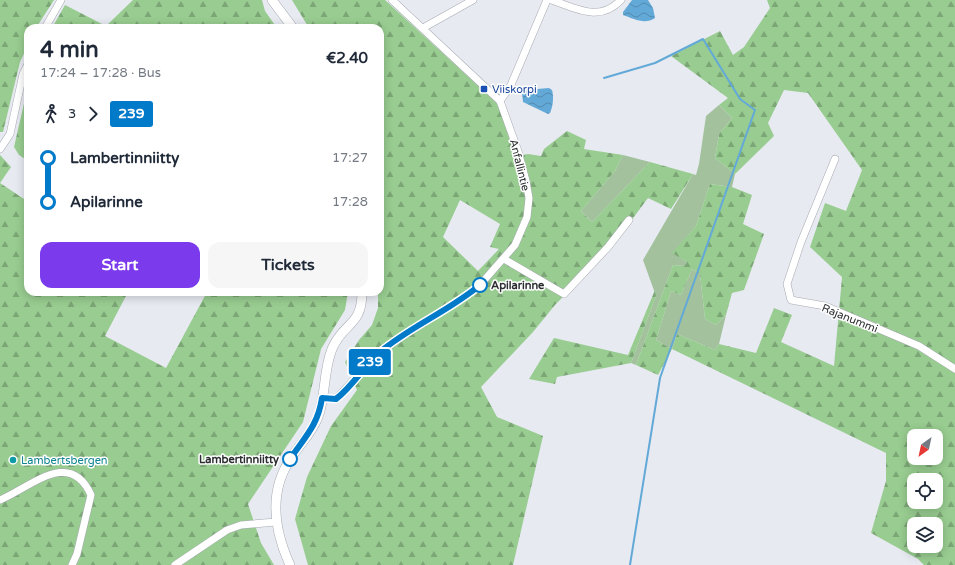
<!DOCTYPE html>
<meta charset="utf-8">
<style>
:root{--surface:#fff;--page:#f6f6f7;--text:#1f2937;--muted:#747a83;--accent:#7c3aed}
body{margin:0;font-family:"Varela Round",sans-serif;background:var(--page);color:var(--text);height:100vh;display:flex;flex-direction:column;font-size:15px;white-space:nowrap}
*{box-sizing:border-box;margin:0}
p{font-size:13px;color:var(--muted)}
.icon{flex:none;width:22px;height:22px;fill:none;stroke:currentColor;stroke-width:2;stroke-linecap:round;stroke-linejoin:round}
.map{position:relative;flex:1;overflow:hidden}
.side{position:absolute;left:24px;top:24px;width:360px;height:272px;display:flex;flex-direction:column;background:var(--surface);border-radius:12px;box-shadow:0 2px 10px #0003}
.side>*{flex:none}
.badge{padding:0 8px;border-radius:3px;font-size:14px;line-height:26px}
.needle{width:26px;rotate:213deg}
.tools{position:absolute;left:907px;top:429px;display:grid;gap:8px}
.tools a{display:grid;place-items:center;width:36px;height:36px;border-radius:8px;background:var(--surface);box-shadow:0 2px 10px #0003;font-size:20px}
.map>.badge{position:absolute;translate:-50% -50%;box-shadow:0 0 0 2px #fff}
.legs{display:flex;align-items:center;gap:6px;height:44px;padding:0 16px;font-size:13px}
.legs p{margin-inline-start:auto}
.overview{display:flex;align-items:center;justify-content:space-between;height:68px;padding:0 16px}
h1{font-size:22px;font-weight:700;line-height:30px}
.button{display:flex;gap:8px;margin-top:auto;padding:8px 16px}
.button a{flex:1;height:46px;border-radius:12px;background:var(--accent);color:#fff;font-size:16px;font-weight:700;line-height:46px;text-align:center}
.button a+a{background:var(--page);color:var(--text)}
ul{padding:0 16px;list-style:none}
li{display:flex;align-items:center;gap:14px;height:44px;font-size:15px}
li i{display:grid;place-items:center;width:6px;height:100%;margin:0 5px;background:currentColor}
li i::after{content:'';width:10px;height:10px;margin:-5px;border:3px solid;border-radius:50%;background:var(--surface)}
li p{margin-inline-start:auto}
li:first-child i{background:linear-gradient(#0000 50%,currentColor 0)}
li:last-child i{background:linear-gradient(currentColor 50%,#0000 0)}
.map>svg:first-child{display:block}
.grass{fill:#a2c19c}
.forest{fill:url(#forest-firs);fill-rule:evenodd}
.water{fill:url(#water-waves)}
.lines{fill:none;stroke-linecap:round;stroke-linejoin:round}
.stream{stroke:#63a9d8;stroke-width:2}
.minor-casing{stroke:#a7aab1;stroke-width:8}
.tertiary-casing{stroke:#a7aab1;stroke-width:10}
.minor{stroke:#fff;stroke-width:7}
.tertiary{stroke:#fff;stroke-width:9}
.line-1-casing{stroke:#fff;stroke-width:9}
.line-1{stroke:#007ac9;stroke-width:6}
.transit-dot{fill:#1a4fb4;stroke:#fff;stroke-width:1.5}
.stop-1-dot{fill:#fff;stroke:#007ac9;stroke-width:2}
.culture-dot{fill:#0f9aa8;stroke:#fff;stroke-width:1.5}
.labels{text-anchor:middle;stroke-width:3;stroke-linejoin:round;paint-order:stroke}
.transit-label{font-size:11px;fill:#164399;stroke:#fff;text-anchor:start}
.street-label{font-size:11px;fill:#2b2d2f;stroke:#fff}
.stop-label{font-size:11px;font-weight:bold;fill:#2b2d2f;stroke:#fff;text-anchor:start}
.culture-label{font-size:11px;fill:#0d838f;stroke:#fff;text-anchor:start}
</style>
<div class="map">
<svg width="955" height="565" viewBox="0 0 955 565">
<defs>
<pattern id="forest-firs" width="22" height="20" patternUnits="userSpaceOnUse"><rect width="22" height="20" fill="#98cc90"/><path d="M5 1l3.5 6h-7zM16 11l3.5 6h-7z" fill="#7ca676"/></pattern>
<pattern id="water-waves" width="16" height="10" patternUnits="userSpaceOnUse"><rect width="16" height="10" fill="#63a9d8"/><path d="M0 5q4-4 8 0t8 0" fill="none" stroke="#528ab0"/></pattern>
</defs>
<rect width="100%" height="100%" fill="#e7eaf1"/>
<g class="grass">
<polygon points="719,105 732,118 719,134 715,158 735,174 732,187 710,184 696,226 673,253 687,262 684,266 673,265 636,365 631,363 656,296 643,260 693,174 696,175 699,164 706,116"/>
<polygon points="623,155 650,162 592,222 581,211 615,171"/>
<polygon points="692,269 700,274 705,319 716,325 726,315 719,344 715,350 677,334 672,349 656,340 671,291 681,295"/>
</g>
<g class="forest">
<polygon points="0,0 54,0 36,28 28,28 28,45 20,62 3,132 0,132"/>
<polygon points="133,0 262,0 265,11 277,28 52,28 65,5 106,26"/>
<path d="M292,0h93l112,103 19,53 12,-2 13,2 3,-7 23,-18 19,9 -2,9 39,6 -8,16 -34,40 11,11 58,-60 43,12 -22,35 -23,-11 -38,51 -55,56 -22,27 -52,55 16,30 46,19 -30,129h-205l-13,-46 12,-42 24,-51 26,-36 -12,-28 14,-22 13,-15 6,-17v-16h2v-264h-71zM460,200l40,24 -10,23 9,2 -21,22 -35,-34z"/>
<path d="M767,0h188v565h-31l-6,-6 -47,-26 15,-52v-28l-214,-104 -14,26 -22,-10 37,-100 11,1 3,-4 -15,-9 24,-27 14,-42 22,3 20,8 -9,29 21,10 -20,56 -12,3 -6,22 -10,10 -11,-6 -5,-45 -8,-5 -11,26 -10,-4 -15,49 16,9 5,-15 38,16 4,-6 37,9 18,-45 18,7 -11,27 53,24 8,-89 -32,-30 15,-44 21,8 16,-41 -54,-77 -24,-3 -16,33 6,13 -39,38 -20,-16 4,-24 13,-16 -13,-13 9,-7 -57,-42 49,-25 13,24 11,-8 26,-39zM914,436h22v22h-22zM914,480h22v22h-22zM914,524h22v22h-22z"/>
<polygon points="28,86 28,161 19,155 14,147"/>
<polygon points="0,155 11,167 0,183 27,201 28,200 28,292 128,292 105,336 166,368 207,292 348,292 345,310 321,349 303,422 248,504 261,543 274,565 0,565"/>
<polygon points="655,290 656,296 631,363 557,377 555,384 529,379 554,338 628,355"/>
</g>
<g class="water">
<path d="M632,0h16l5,8 2,10c-10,7 -21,1 -32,-3v-3z"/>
<path d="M549,88l3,2c2,7 1,16 -2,23l-2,1 -25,-12 -1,-10 3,-2z"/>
</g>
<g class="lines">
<polyline class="stream" points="604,78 655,63 703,39 740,99 755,110 660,378 630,565"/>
<g class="minor-casing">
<g id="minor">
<path d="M551,0c25,8 48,23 70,0"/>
<polyline points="45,28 61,0"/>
<polyline points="423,28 473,0"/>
<polyline points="500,101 511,85 547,0"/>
<polyline points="0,149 10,134 23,74 28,64"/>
<polyline points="835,159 801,242 787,284 791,300 825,306 919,346 955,369"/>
<polyline points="504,259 564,294 608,247 629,220"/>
<polyline points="322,398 336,399 380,352 410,331 466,296 480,285 515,245 527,217 529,198 526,181 518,151 500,101 392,0"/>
<path d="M0,500c31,-13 70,-52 91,-5l-14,59 -5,11"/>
<polyline points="175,565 227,530 241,525 276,522"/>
</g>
</g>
<g class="tertiary-casing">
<g id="tertiary">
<polyline points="272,0 293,28"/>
<path d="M290,565c-16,-35 -22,-73 1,-107 9,-14 21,-25 27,-41 8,-21 5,-46 14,-68 11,-27 30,-22 30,-57"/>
</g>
</g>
<use href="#minor" class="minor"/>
<use href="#tertiary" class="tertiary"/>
</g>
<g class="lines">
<g class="line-1-casing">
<path id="line-1" d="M290,459c15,-22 28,-34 32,-61l14,1c17,-13 28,-33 44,-47 31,-26 69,-41 100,-67"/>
</g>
<use href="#line-1" class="line-1"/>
</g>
<rect class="transit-dot" x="480" y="85" width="8" height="8" rx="2"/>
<g class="stop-1-dot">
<circle cx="480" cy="285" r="7"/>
<circle cx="290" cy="459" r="7"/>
</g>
<circle class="culture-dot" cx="13" cy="460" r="4"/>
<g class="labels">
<g class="transit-label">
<text x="492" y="93">Viiskorpi</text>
</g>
<g class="street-label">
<text transform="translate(520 165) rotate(76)" y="4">Anfallintie</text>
<text transform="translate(850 318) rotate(22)" y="4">Rajanummi</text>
</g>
<g class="stop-label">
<text x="491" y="289">Apilarinne</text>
<text x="279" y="463" text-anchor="end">Lambertinniitty</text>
</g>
<g class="culture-label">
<text x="21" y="464">Lambertsbergen</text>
</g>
</g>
</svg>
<div class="tools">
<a><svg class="needle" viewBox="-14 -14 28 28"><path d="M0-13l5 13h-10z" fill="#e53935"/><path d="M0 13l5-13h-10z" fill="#747a83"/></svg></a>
<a><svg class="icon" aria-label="locate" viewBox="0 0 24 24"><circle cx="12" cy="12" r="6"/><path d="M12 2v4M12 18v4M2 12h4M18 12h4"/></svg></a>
<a><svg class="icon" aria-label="layers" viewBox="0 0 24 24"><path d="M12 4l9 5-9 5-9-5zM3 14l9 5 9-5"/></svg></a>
</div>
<b class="badge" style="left:370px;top:362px;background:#007ac9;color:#fff">239</b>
<section class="side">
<div class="overview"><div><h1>4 min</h1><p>17:24 – 17:28 · Bus</p></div><b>€2.40</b></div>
<div class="legs"><svg class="icon" aria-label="walk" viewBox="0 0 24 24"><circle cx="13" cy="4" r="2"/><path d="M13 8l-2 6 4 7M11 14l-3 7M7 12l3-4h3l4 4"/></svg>3<svg class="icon" aria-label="forward" viewBox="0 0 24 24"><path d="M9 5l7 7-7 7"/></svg><b class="badge" style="background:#007ac9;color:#fff">239</b></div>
<ul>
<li><i style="color:#007ac9"></i><b>Lambertinniitty</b><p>17:27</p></li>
<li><i style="color:#007ac9"></i><b>Apilarinne</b><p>17:28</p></li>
</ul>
<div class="button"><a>Start</a><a>Tickets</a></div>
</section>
</div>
